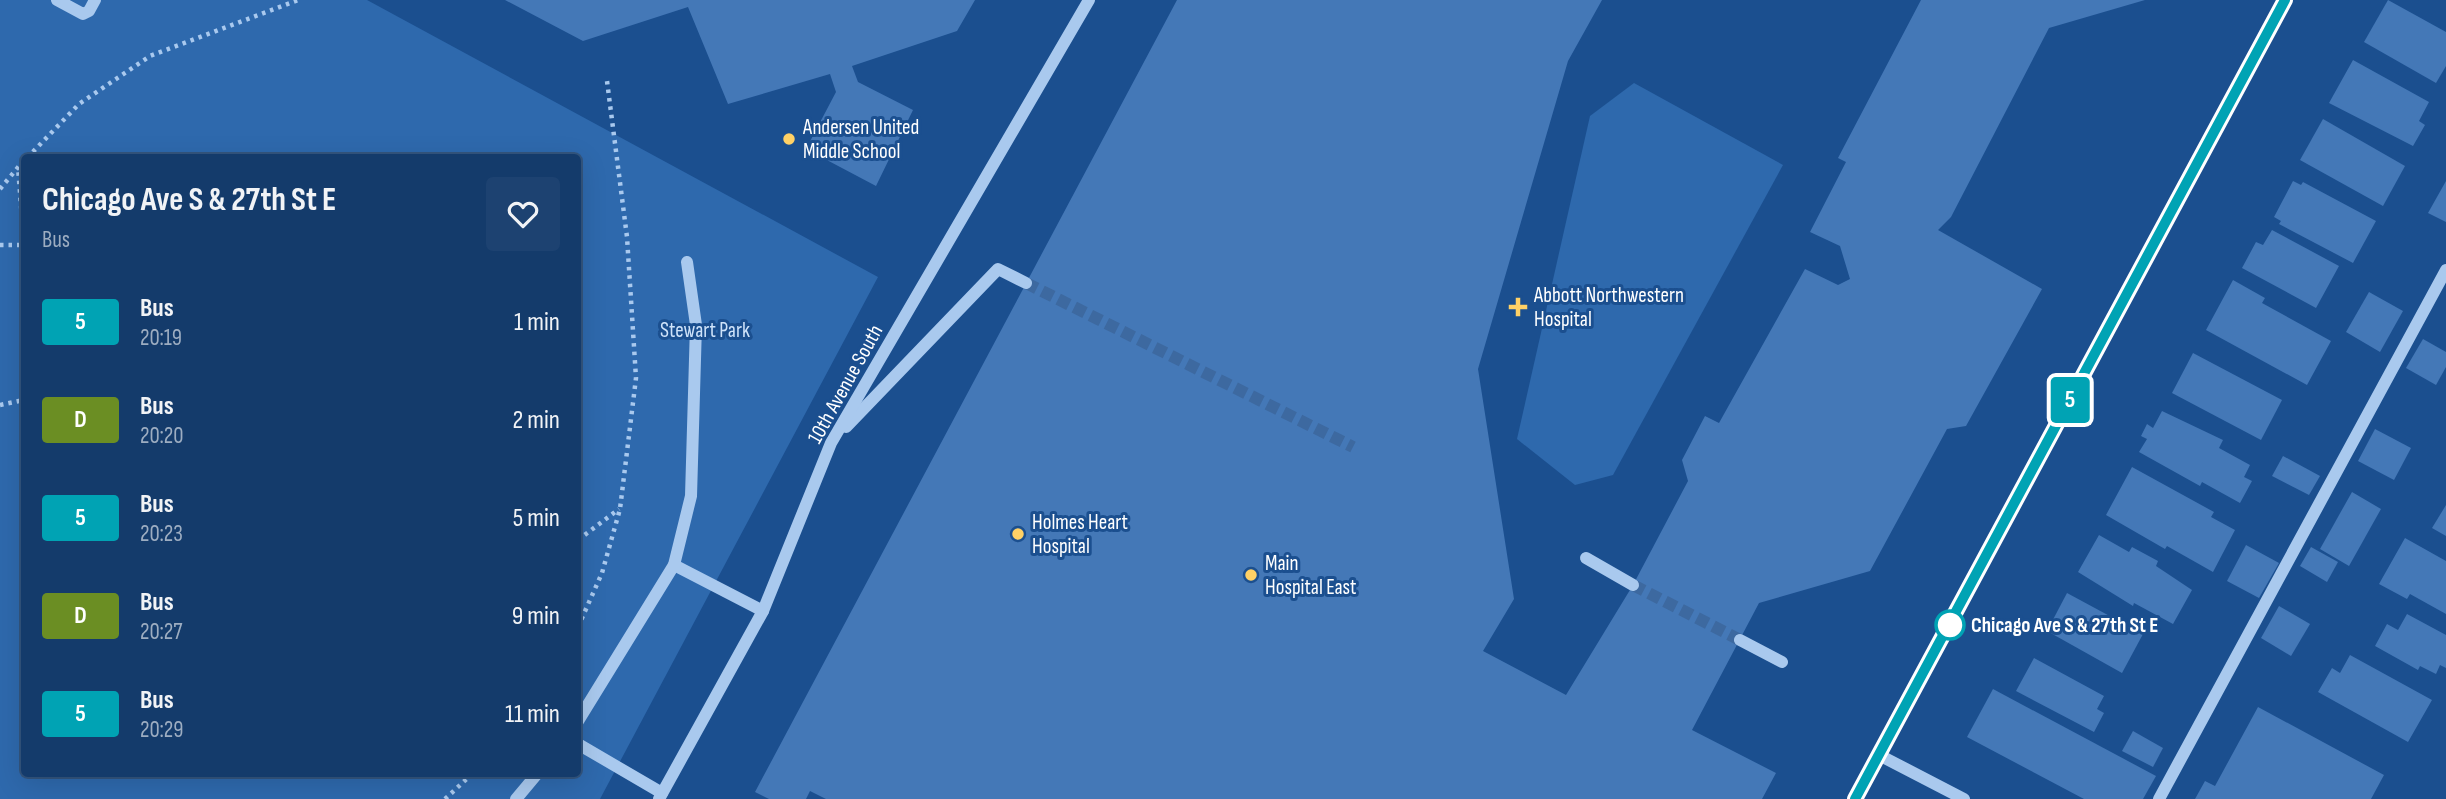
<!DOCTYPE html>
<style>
:root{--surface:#143b6b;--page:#1d4271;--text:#f1f3f6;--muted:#9dadc1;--line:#33557e}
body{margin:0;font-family:"Sofia Sans Condensed",sans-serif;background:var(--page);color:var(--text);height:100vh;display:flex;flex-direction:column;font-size:26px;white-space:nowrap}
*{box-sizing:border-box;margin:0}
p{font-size:23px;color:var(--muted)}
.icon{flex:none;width:38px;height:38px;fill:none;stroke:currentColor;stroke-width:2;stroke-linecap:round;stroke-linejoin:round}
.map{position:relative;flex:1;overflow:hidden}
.panel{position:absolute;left:21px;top:154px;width:560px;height:623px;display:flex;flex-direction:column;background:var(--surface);border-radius:7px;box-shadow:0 7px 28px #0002,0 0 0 2px var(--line)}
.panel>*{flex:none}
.badge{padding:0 14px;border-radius:5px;font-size:24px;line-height:46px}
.map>.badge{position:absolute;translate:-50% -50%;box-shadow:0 0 0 4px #fff}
.round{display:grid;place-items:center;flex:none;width:74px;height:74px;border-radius:7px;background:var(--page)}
.headline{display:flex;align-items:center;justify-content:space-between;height:119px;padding:0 21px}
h1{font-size:33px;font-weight:700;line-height:52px}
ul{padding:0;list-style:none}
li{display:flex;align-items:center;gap:21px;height:98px;padding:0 21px}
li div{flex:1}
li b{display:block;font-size:26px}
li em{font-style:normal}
li .badge{min-width:77px;font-weight:700;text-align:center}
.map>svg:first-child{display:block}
.green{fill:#2e69ad;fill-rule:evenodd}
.building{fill:#4478b7}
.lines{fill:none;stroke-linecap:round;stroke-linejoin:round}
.minor-tunnel{stroke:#3d69a0;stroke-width:12;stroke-dasharray:12 6;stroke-linecap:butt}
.path{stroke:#a9c9ee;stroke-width:4.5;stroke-dasharray:3.5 5;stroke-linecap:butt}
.minor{stroke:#a9c9ee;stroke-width:12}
.line-casing{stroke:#fff;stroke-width:16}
.line{stroke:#00a3b4;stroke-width:10}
.poi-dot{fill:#ffd166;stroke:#1b4f8f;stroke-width:2.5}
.stop-dot{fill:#fff;stroke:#00a3b4;stroke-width:3.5}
.labels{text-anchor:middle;stroke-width:6;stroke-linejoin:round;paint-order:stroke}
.poi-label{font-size:21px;fill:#fff;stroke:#1b4f8f;text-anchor:start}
.park-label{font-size:21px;fill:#cfe3fa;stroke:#1b4f8f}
.street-label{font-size:21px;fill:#fff;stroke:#1b4f8f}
.stop-label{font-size:21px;font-weight:bold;fill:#fff;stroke:#1b4f8f;text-anchor:start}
</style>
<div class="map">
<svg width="2446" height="799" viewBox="0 0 2446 799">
<rect width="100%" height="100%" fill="#1b4f8f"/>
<g class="green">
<path d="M0,0h367l511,277 -278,522h-600zM24,158h554v616h-554z"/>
<polygon points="1634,83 1783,165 1613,475 1575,485 1517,439 1590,116"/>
</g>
<g class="building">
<polygon points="505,0 975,0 957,31 852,66 858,82 913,110 876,186 806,149 836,92 830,74 728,104 688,7 583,41"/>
<polygon points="1177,0 1602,0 1568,61 1478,369 1514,599 1483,651 1566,695 1633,585 1688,481 1682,460 1705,416 1719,423 1805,269 1838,285 1850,279 1840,246 1810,232 1846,162 1838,158 1921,0 2145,0 2049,28 1951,217 1938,230 2042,289 1966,426 1947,429 1870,571 1759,603 1692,730 1776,773 1762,799 826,799 810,791 806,799 769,799 755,792"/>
<polygon points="2388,0 2446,32 2446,66 2436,83 2364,42"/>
<polygon points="2353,60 2429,102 2419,121 2425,125 2413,146 2329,103"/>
<polygon points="2323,119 2405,166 2383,206 2300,160"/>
<polygon points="2293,181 2301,185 2303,182 2376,221 2353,263 2279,224 2281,221 2274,217"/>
<polygon points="2446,181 2446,222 2428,213"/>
<polygon points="2272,230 2339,266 2316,308 2242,268 2256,242 2263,245"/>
<polygon points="2233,280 2265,298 2262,303 2331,341 2307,385 2206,330"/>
<polygon points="2369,292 2403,311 2380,352 2346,332"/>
<polygon points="2423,339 2446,352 2446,367 2436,385 2406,368"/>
<polygon points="2193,353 2282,400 2261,440 2172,393"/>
<polygon points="2162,411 2223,440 2219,448 2250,465 2244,477 2252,481 2240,503 2202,482 2200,486 2139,452 2147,439 2141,436 2147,424 2153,428"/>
<polygon points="2375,429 2411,448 2394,480 2358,461"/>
<polygon points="2283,456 2320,476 2309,495 2272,476"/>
<polygon points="2132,467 2214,512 2211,517 2235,530 2213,572 2167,546 2165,549 2106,515"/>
<polygon points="2352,492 2381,509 2349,566 2320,549"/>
<polygon points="2446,505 2446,536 2432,528"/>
<polygon points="2099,535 2129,552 2132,547 2158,561 2156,566 2192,590 2173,624 2134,603 2133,606 2078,572"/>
<polygon points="2405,538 2446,561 2446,614 2410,594 2407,599 2379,584"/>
<polygon points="2246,545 2279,563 2259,598 2227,581"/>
<polygon points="2311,547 2338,562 2327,582 2300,566"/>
<polygon points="2067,593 2143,634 2122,673 2047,631"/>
<polygon points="2279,606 2310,624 2291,656 2261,638"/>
<polygon points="2407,614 2446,635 2446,668 2440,665 2436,674 2420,666 2418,670 2375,646 2387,624 2398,630"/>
<polygon points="2350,655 2432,700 2408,742 2318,692 2332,668 2340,673"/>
<polygon points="2034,658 2104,696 2097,709 2104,713 2094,732 2016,691"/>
<polygon points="1993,689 2156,776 2143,799 2084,799 1967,737"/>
<polygon points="2258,707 2384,775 2371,799 2195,799 2205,781 2215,786"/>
<polygon points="2133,731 2163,748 2153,767 2122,751"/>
</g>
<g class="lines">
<g class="minor-tunnel">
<polyline points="1026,283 1353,447"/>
<polyline points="1633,585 1740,640"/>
</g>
<g class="path">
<polyline points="27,158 79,104 150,56 298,0"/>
<polyline points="0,189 24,160"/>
<polyline points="0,245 24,245 18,167"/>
<polyline points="0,405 24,400"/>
<polyline points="578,540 619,509"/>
<polyline points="578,627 602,573 620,509 636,378 627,237 607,81"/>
<polyline points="445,799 472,774"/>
</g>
<g class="minor">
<polyline points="57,0 83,14 89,11 95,0"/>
<polyline points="846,427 998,269 1026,283"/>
<polyline points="1586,558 1633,585"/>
<polyline points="674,565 763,611"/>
<polyline points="1740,640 1782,662"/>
<polyline points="578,721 674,565 691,496 696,325 687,262"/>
<polyline points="578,744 662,793"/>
<polyline points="1879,755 1964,799"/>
<polyline points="516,799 537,774"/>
<polyline points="659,799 763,611 831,443 1089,0"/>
<polyline points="1855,799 2285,0"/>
<polyline points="2159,799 2446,270"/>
</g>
</g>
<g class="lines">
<g class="line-casing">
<polyline id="line" points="1855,799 2285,0"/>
</g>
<use href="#line" class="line"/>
</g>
<g class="poi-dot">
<circle cx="789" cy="139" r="7"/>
<path d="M1514.5 296.5h7v7h7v7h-7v7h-7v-7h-7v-7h7z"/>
<circle cx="1018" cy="534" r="7"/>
<circle cx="1251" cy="575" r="7"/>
</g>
<circle class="stop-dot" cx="1950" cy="625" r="14"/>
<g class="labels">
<g class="poi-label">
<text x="803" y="134">Andersen United<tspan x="803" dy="24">Middle School</tspan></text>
<text x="1534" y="302">Abbott Northwestern<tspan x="1534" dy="24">Hospital</tspan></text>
<text x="1032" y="529">Holmes Heart<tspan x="1032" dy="24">Hospital</tspan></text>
<text x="1265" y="570">Main<tspan x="1265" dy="24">Hospital East</tspan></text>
</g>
<g class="park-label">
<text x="705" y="337">Stewart Park</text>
</g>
<g class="street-label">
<text transform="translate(845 384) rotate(-61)" y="7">10th Avenue South</text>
</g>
<g class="stop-label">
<text x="1971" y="632">Chicago Ave S &amp; 27th St E</text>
</g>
</g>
</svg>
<b class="badge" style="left:2070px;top:400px;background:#00a3b4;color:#fff">5</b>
<section class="panel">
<div class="headline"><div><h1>Chicago Ave S &amp; 27th St E</h1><p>Bus</p></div><a class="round"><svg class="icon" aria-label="heart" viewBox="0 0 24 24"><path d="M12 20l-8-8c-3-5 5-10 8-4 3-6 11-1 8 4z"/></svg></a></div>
<ul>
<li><span class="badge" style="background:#00a3b4;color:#fff">5</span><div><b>Bus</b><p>20:19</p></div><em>1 min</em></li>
<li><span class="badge" style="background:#6b8e23;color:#fff">D</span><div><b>Bus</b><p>20:20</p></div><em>2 min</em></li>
<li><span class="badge" style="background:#00a3b4;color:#fff">5</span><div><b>Bus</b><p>20:23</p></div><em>5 min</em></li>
<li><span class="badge" style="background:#6b8e23;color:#fff">D</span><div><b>Bus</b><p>20:27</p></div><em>9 min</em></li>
<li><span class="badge" style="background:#00a3b4;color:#fff">5</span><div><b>Bus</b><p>20:29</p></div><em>11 min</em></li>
</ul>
</section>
</div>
